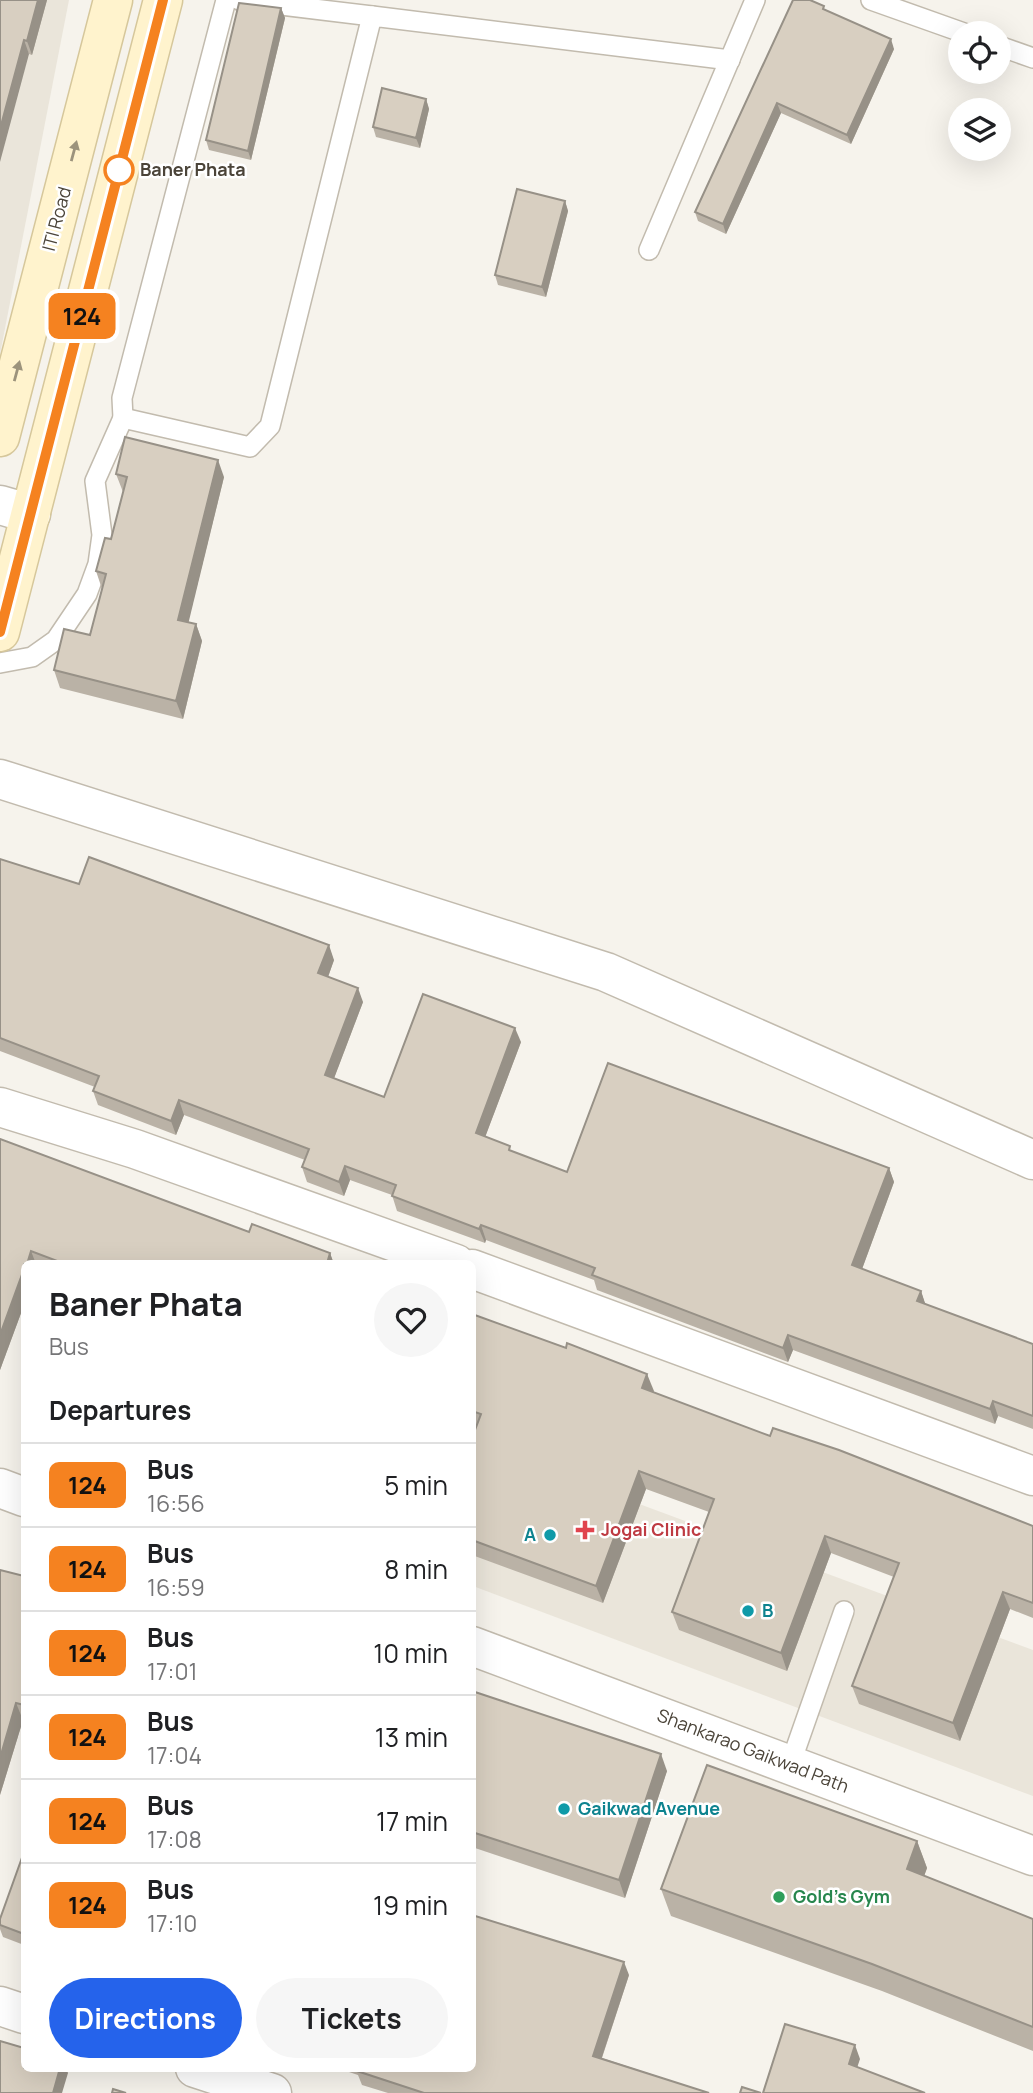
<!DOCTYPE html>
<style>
:root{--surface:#fff;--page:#f6f6f6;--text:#202124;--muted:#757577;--line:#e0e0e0;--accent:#2563eb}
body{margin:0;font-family:Manrope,sans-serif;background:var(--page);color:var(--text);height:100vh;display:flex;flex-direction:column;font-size:26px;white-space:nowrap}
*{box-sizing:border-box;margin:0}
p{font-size:23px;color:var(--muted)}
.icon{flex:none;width:38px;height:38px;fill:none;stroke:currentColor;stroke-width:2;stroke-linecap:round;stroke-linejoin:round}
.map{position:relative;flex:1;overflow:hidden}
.side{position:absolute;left:21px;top:1260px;width:455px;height:812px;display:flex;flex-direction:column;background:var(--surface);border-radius:10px;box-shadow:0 7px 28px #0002}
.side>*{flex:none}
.badge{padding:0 14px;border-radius:10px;font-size:24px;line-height:46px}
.controls{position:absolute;left:948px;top:21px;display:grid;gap:14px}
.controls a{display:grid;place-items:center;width:63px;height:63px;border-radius:50%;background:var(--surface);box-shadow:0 7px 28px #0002;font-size:35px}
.map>.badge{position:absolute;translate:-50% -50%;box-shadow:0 0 0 4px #fff}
h2{padding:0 28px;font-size:26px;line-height:63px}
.round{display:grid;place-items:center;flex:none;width:74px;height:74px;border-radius:37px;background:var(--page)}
.overview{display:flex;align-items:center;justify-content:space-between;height:119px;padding:0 28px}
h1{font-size:33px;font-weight:700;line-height:52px}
.primary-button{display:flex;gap:14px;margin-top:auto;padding:14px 28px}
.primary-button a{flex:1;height:80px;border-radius:42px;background:var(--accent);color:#fff;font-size:28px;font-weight:700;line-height:80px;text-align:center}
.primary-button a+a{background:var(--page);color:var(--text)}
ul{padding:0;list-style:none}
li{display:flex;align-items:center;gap:21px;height:84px;padding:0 28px;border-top:2px solid var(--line)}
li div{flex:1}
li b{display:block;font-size:26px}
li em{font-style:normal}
li .badge{min-width:77px;font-weight:700;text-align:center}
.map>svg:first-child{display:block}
.residential{fill:#eae5da}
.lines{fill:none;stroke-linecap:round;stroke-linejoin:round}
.service-casing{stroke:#c2bbae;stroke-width:22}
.minor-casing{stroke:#c2bbae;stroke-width:41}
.tertiary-casing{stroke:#c2bbae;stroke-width:41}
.secondary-casing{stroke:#d6c79b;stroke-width:41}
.service{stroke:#fff;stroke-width:19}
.minor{stroke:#fff;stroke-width:38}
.tertiary{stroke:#fff;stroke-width:38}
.secondary{stroke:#fff3cd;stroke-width:38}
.wall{fill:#bab2a6}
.shaded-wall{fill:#979187}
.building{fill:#d8cfc1;stroke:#979187;stroke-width:2}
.oneway{fill:#9c937c}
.line-casing{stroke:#fff;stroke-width:16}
.line{stroke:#f58220;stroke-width:10}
.stop-dot{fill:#fff;stroke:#f58220;stroke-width:3.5}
.health-dot{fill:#e0444e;stroke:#fff;stroke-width:2.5}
.culture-dot{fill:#0f9aa8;stroke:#fff;stroke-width:2.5}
.leisure-dot{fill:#2e9e5b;stroke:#fff;stroke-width:2.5}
.labels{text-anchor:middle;stroke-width:5;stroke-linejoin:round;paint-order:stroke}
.stop-label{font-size:18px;font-weight:bold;fill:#4b4439;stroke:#fff;text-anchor:start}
.street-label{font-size:18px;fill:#4b4439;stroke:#fff}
.health-label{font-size:18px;font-weight:bold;fill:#be3a42;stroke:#fff;text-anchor:start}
.culture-label{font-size:18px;font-weight:bold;fill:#0d838f;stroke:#fff;text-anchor:start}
.leisure-label{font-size:18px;font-weight:bold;fill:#27864d;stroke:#fff;text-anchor:start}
</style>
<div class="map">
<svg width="1033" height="2093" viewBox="0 0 1033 2093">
<rect width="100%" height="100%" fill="#f6f3ec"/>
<g class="residential">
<polygon points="0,0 69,0 0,354"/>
<polygon points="472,1442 1033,1650 1033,1796 473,1586"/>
</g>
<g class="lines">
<g class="service-casing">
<g id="service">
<polyline points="239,0 372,16"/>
<polyline points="871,0 964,33"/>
<polyline points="999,46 1033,58"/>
<polyline points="649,250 755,0"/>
<polyline points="123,418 122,398 226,0"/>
<polyline points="0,663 32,657 56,640 87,594 98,564 102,535 95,481 123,418 250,447 270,426 372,16 730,60"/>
<polyline points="790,1765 844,1611"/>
</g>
</g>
<g class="minor-casing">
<g id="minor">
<polyline points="0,505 31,514"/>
<polyline points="0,779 606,972 1033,1160"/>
<polyline points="0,1107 135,1149 456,1264"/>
<polyline points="472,1269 1033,1476"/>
<polyline points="0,2006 24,2014"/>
<polyline points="195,2068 272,2093"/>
</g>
</g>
<g class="tertiary-casing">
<g id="tertiary">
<polyline points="0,1488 24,1497"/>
<polyline points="472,1646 1033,1856"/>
</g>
</g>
<g class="secondary-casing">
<g id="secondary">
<polyline points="0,437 113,0"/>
<polyline points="0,632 163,0"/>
</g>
</g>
<use href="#service" class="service"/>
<use href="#minor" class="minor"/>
<use href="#tertiary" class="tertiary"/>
<use href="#secondary" class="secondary"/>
</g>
<g class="wall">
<polygon points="0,0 47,0 32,55 29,54"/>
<polygon points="281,8 285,18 251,160 209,150 206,140"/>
<polygon points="825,10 894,49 851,144 781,113 726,234 698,221 695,212"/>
<polygon points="426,99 429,109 420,148 376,137 373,127"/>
<polygon points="565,201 568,211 546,297 498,285 495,275"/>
<polygon points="116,474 224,477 188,622 196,624 202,641 183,719 60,688 54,670 90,635 102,589 96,571 111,539 123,492"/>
<polygon points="0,859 79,884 334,960 328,977 363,1002 334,1078 384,1097 521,1042 485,1137 513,1152 567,1172 889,1168 894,1182 862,1269 921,1291 925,1304 1033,1344 1033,1429 998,1416 995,1424 793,1350 788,1362 597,1290 594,1280 486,1240 485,1243 397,1211 392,1195 350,1180 344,1196 307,1182 302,1167 305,1160 184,1115 176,1135 98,1105 93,1091 95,1087 0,1051"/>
<polygon points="0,1139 249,1232 330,1253 333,1262 337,1264 24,1264 24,1305 0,1370"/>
<polygon points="472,1314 566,1348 647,1374 653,1393 770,1436 1033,1526 1033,1618 1010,1609 960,1741 859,1704 852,1686 894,1577 831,1553 787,1671 679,1630 672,1612 709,1512 646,1489 603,1603 472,1555 472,1438 476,1428 472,1427"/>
<polygon points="24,1576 24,1721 23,1720 0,1795"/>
<polygon points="472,1691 667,1771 625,1898 472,1847"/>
<polygon points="917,1841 927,1868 924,1876 1033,1919 1033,2051 882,1991 671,1916 661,1889"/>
<polygon points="24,1852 24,1945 3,1937 0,1929 0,1919"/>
<polygon points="629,1975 602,2058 709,2093 388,2093 362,2085 358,2075 337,2068 472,2068"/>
</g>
<g class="shaded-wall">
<polygon points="38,0 47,0 32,55 27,41"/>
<polygon points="281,8 285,18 251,160 248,151"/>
<polygon points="891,39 894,49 851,144 847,135"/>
<polygon points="24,40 29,54 0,162 0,129"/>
<polygon points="426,99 429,109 420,148 416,138"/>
<polygon points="777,103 781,113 726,234 723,224"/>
<polygon points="565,201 568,211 546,297 542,287"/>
<polygon points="218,460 224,477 185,637 178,620"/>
<polygon points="196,624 202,641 183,719 176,701"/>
<polygon points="329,945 334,960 324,988 318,973"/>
<polygon points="358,988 363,1002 330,1089 325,1075"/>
<polygon points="515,1028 521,1042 481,1148 476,1133"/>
<polygon points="179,1100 184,1115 176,1135 171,1121"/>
<polygon points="345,1166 350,1180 344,1196 339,1182"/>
<polygon points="889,1168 894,1182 858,1280 852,1265"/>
<polygon points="481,1225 486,1240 485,1243 479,1229"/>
<polygon points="31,1251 36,1264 27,1264"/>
<polygon points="330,1253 334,1264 328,1260"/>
<polygon points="24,1269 24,1305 0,1370 0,1335"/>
<polygon points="921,1291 926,1306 917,1301"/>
<polygon points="788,1335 793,1350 788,1362 783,1348"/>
<polygon points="647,1374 654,1391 648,1406 642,1388"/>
<polygon points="993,1401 998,1416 995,1424 990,1409"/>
<polygon points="639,1471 646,1489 603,1603 596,1586"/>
<polygon points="825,1536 831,1553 787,1671 781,1653"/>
<polygon points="1003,1592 1010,1609 960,1741 953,1723"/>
<polygon points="16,1703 23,1720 0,1795 0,1758"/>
<polygon points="661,1754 667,1771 625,1898 619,1880"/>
<polygon points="917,1841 927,1868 917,1896 907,1869"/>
<polygon points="624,1962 629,1975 598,2069 593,2056"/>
<polygon points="855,2045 860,2059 854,2077 849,2064"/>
<polygon points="60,2068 66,2068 68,2073 62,2093 53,2093"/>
</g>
<g class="building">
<polygon points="0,0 38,0 27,41 24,40 0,129"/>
<polygon points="793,0 810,0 824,6 823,9 891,39 847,135 777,103 723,224 695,212"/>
<polygon points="239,3 281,8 248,151 206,140"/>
<polygon points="382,88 426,99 416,138 373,127"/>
<polygon points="517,189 565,201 542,287 495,275"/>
<polygon points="125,437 218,460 178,620 196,624 176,701 54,670 64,629 90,635 106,574 96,571 105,538 111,539 127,477 116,474"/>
<polygon points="89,857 329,945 318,973 358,988 325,1075 384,1097 423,994 515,1028 476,1133 510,1146 509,1150 567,1172 608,1063 889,1168 852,1265 921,1291 917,1301 1033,1344 1033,1416 993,1401 990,1409 788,1335 783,1348 592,1275 595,1268 481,1225 479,1229 392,1196 396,1185 345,1166 339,1182 302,1167 309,1149 179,1100 171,1121 93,1091 99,1076 0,1038 0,859 79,884"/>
<polygon points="0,1139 249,1232 252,1224 330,1253 328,1260 337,1264 65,1264 31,1251 27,1264 24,1264 24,1269 0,1335"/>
<polygon points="472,1314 566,1348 567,1343 647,1374 642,1388 770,1436 773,1428 839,1450 1033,1526 1033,1603 1003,1592 953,1723 852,1686 899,1563 825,1536 781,1653 672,1612 714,1499 639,1471 596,1586 472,1540 472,1438 481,1414 472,1411"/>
<polygon points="0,1570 24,1576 24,1705 16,1703 0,1758"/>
<polygon points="472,1691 661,1754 619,1880 472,1832"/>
<polygon points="707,1765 917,1841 907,1869 1033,1919 1033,2027 872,1964 661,1889"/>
<polygon points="24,1852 24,1934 0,1925 0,1919"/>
<polygon points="472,1915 624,1962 593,2056 709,2093 424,2093 357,2071 358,2068 472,2068"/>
<polygon points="785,2024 855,2045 849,2064 925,2093 763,2093"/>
<polygon points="0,2041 24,2048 24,2068 60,2068 53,2093 0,2093"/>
<polygon points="742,2087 761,2093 740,2093"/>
<polygon points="113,2089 126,2093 112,2093"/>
</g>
<defs><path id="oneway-solid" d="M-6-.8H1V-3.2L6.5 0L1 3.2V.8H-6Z" transform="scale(1.75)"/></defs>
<g class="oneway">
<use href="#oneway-solid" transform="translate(74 151) rotate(-75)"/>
<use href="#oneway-solid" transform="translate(17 371) rotate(-75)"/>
</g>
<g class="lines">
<g class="line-casing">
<polyline id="line" points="0,632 163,0"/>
</g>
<use href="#line" class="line"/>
</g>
<circle class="stop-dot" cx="119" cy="170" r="14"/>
<path class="health-dot" d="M581.5 1519.5h7v7h7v7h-7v7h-7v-7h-7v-7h7z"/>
<g class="culture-dot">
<circle cx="550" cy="1535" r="7"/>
<circle cx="748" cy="1611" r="7"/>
<circle cx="564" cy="1809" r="7"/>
</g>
<circle class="leisure-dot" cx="779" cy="1897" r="7"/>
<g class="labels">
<g class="stop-label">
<text x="140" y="176">Baner Phata</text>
</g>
<g class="street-label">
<text transform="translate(57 219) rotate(-75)" y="6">ITI Road</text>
<text transform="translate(753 1751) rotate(21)" y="6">Shankarao Gaikwad Path</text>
</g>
<g class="health-label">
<text x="601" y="1536">Jogai Clinic</text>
</g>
<g class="culture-label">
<text x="536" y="1541" text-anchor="end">A</text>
<text x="762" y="1617">B</text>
<text x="578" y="1815">Gaikwad Avenue</text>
</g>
<g class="leisure-label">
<text x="793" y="1903">Gold's Gym</text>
</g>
</g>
</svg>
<div class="controls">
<a><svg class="icon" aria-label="locate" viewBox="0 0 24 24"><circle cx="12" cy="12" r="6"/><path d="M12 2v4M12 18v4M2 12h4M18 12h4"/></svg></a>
<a><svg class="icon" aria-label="layers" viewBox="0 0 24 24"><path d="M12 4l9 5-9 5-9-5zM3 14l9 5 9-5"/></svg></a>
</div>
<b class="badge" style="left:82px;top:316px;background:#f58220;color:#111">124</b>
<section class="side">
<div class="overview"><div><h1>Baner Phata</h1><p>Bus</p></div><a class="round"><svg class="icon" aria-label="heart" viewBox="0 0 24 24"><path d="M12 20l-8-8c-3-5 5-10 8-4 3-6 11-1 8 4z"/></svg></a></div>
<h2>Departures</h2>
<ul>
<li><span class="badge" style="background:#f58220;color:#111">124</span><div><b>Bus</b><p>16:56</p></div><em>5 min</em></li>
<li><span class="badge" style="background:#f58220;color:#111">124</span><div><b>Bus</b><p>16:59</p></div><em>8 min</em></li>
<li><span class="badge" style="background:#f58220;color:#111">124</span><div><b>Bus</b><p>17:01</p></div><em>10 min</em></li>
<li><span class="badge" style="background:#f58220;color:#111">124</span><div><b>Bus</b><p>17:04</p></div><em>13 min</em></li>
<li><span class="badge" style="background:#f58220;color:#111">124</span><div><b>Bus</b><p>17:08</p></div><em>17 min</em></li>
<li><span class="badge" style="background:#f58220;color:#111">124</span><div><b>Bus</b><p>17:10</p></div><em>19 min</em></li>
</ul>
<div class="primary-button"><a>Directions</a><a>Tickets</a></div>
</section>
</div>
